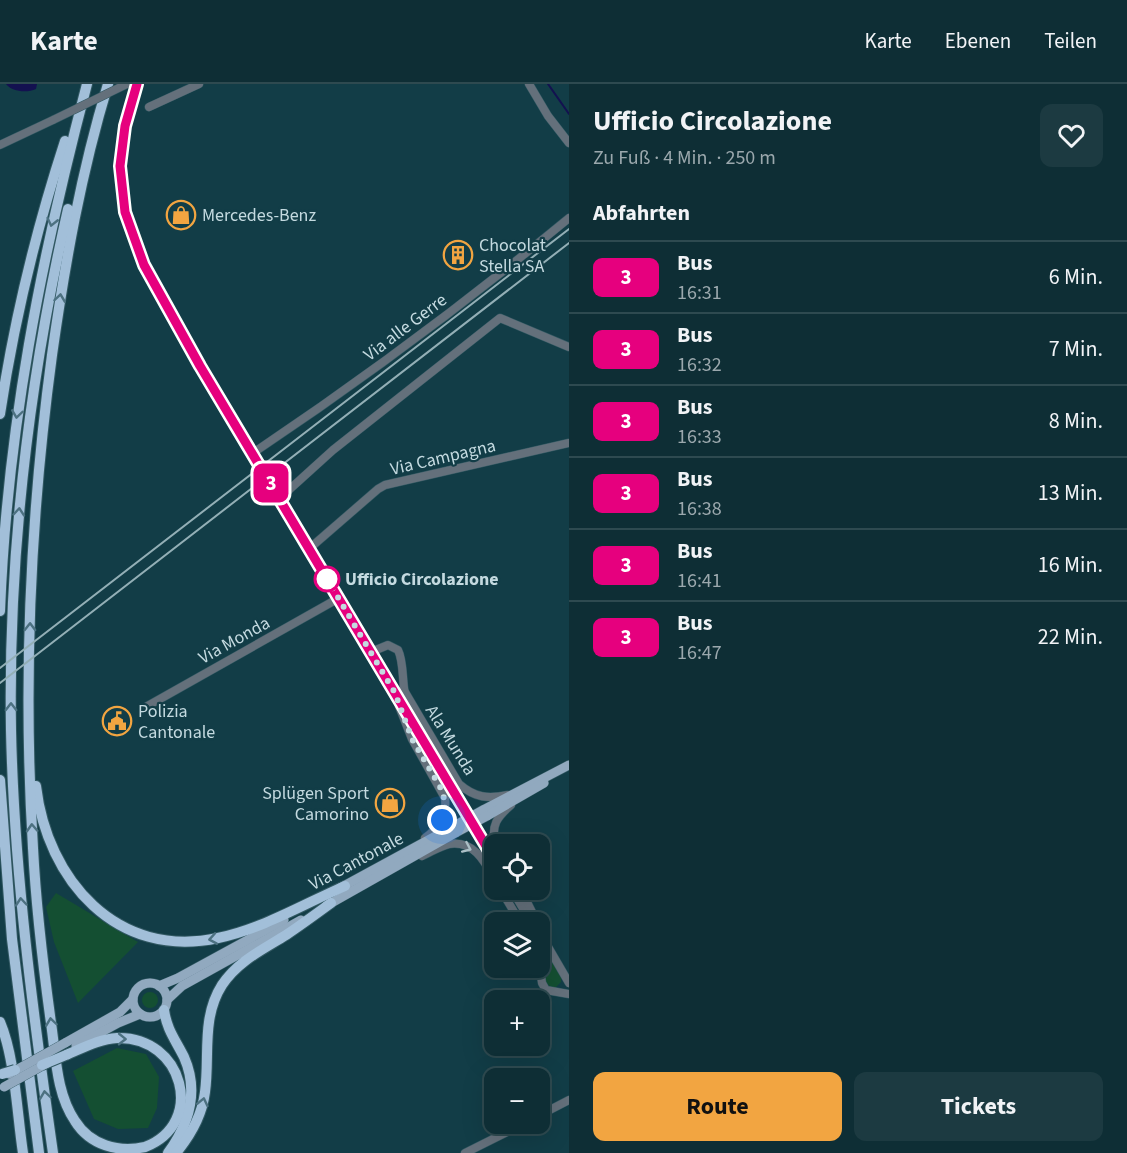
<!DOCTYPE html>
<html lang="de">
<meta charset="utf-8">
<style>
:root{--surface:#0e2e35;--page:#1c3a41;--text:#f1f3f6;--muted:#9ba8ad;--line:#2e4a50;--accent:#f2a541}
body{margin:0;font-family:"Source Sans 3",sans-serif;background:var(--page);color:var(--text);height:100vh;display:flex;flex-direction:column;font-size:22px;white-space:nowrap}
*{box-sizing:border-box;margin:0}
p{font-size:20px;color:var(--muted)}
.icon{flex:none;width:33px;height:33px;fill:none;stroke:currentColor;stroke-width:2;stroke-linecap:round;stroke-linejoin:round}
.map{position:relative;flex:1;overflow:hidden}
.panel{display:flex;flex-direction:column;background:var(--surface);width:558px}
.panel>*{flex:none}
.badge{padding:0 12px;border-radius:9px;font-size:21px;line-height:39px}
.tools{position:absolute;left:484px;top:750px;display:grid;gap:12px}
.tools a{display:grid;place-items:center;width:66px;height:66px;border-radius:12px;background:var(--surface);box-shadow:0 6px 24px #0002,0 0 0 2px var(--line);font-size:30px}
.you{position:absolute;width:30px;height:30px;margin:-15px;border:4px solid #fff;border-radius:50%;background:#1a73e8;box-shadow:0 0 0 9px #1a73e833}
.map>.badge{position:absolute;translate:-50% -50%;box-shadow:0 0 0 3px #fff}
h2{padding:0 24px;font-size:22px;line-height:54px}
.round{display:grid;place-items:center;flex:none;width:63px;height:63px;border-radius:12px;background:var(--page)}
.headline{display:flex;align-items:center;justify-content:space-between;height:102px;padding:0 24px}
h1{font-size:28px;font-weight:700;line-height:45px}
.cta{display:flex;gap:12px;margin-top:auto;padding:12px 24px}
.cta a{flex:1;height:69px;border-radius:12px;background:var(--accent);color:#111;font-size:24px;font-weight:700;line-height:69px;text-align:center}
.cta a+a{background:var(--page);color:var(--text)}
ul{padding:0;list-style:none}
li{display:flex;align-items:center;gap:18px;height:72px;padding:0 24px;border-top:2px solid var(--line)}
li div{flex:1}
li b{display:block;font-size:22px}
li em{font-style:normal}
li .badge{min-width:66px;font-weight:700;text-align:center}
header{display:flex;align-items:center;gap:36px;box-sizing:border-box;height:84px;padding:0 30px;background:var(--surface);border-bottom:2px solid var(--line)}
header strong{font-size:28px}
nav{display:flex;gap:33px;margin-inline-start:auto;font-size:21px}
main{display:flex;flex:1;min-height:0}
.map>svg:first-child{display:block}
.green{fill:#144f32}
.water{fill:#131150}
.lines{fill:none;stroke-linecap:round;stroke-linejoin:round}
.stream{stroke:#131150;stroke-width:2}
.minor-casing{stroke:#325963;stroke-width:9}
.major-casing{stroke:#325963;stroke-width:10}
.highway-casing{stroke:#325963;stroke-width:12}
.minor{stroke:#64707b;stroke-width:8}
.major{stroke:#91a9bf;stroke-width:9}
.highway{stroke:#a2bfd9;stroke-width:10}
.rail{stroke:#93afb6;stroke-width:2}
.minor-bridge-casing{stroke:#325963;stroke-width:9;stroke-linecap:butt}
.major-bridge-casing{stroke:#325963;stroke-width:10;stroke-linecap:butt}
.highway-bridge-casing{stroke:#325963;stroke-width:12;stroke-linecap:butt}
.minor-bridge{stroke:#64707b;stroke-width:8}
.major-bridge{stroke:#91a9bf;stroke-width:9}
.highway-bridge{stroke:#a2bfd9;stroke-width:10}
.oneway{stroke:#4c7181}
.oneway2{stroke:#acc0c7}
.line-casing{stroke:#fff;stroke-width:14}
.line{stroke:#e6007e;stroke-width:9}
.walk{stroke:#c4dae0;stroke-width:6;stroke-dasharray:0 10.8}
.stop-dot{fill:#fff;stroke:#e6007e;stroke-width:3}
.labels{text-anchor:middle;stroke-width:4.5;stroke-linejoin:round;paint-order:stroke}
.poi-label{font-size:18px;fill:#c4dae0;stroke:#123d47;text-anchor:start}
.street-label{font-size:18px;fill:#c4dae0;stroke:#123d47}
.stop-label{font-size:18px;font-weight:bold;fill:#c4dae0;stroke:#123d47;text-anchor:start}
</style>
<header>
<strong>Karte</strong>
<nav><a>Karte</a><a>Ebenen</a><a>Teilen</a></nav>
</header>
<main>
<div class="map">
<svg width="569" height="1069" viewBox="0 0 569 1069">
<rect width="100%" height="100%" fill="#123d47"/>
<g class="green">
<polygon points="56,809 138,858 78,919 54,858 46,823"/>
<polygon points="540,859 542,859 561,894 561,898 556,903 550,903 546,898"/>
<circle cx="150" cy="916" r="8"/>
<polygon points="117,964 146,970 159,993 157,1024 148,1044 118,1045 94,1035 73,987"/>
</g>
<path class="water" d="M6,0h31l-1,5c-9,4 -24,3 -30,-5z"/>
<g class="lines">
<polyline class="stream" points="548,0 569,30"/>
<g class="minor-casing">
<g id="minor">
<polyline points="138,0 125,42 120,82 125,128 132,153 144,181 200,282 463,724"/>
<polyline points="529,0 548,32 569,59"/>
<polyline points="149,23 199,0"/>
<polyline points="0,61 53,36"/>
<path d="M253,369c109,-73 214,-151 316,-235"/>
<polyline points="280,414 333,366 500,234 569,263"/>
<polyline points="310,464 378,405 385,401 569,359"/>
<path d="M371,568l17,-7 10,5c6,12 4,31 7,44"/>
<path d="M405,608l54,92c16,14 29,15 49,11"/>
<path d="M399,622l13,33 33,59c2,17 -6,30 -20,40"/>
<polyline points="144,624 339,514"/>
<polyline points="478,748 495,777"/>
<path d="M495,760c-4,-19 2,-27 16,-39"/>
<path d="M422,772c9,-4 18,-10 27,-12 25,-4 36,18 46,36"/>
<polyline points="501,806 520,838"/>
<polyline points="512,806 531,838"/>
<polyline points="521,806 537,838"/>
<polyline points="540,849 569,899"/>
<polyline points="540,884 542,899 546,906 569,910"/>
<polyline points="540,1031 569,1016"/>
<polyline points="465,1069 523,1040"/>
</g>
</g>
<g class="major-casing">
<g id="major">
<polyline points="483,726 569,681"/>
<polyline points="487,732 544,699"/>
<polyline points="340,804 454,742"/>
<polyline points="326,822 457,748"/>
<circle cx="150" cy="916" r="17"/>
<polyline points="159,902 178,894 284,836"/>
<polyline points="167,916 182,902 301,836"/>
<polyline points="65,959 120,928 133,915"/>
<polyline points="76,962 118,939 140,930"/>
</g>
</g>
<g class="highway-casing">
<g id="highway">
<path d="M0,330c14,-93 36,-184 65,-273"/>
<path d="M0,527c7,-182 41,-352 87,-527"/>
<polyline points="0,696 12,855 39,1069"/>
<path d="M36,702c11,94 81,174 182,152 44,-9 86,-34 127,-52"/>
<path d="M164,926c3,20 11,29 20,47 15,34 5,67 -16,96"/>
<path d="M0,938c15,35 17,92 23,131"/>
<path d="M66,971c17,-7 33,-16 51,-17 66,-2 90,85 28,109 -27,6 -55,-2 -70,-26 -19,-28 -19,-65 -24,-98 -8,-58 -15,-116 -18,-175 -10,-164 -3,-330 19,-493 13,-92 29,-182 56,-271"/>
<path d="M53,1069c-20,-140 -39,-281 -42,-423 -3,-175 18,-350 57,-521"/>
<path d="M176,1069c15,-18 26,-37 29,-61 5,-36 -4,-74 17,-107 16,-24 40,-35 64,-50 15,-10 30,-21 45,-32"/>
</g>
</g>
<use href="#minor" class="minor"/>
<use href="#major" class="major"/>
<use href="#highway" class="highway"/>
<g class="rail">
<polyline points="0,584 569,145"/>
<polyline points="0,599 569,159"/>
</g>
<g class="minor-bridge-casing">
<polyline id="minor-bridge" points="53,36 127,0"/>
</g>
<g class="major-bridge-casing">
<g id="major-bridge">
<polyline points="454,742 483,726"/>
<polyline points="457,748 487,732"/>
<polyline points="9,990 65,959"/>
<polyline points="4,1003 49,978"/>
</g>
</g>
<g class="highway-bridge-casing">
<g id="highway-bridge">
<polyline points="42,981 66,971"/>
<polyline points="2,990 15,986"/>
</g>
</g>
<use href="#minor-bridge" class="minor-bridge"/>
<use href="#major-bridge" class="major-bridge"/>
<use href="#highway-bridge" class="highway-bridge"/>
</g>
<defs><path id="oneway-chevron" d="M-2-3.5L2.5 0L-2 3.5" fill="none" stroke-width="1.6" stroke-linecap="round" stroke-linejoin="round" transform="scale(1.5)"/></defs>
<g class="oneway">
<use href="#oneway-chevron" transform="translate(52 138) rotate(103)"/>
<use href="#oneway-chevron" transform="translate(60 214) rotate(-82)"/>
<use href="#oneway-chevron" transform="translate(17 330) rotate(98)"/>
<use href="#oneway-chevron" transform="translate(19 428) rotate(-85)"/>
<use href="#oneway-chevron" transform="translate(30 543) rotate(-89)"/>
<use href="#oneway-chevron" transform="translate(11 623) rotate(-90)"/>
<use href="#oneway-chevron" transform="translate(32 744) rotate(-93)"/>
<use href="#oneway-chevron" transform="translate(21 818) rotate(-95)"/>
<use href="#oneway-chevron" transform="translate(213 855) rotate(170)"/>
<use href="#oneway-chevron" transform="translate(51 938) rotate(-98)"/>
<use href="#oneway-chevron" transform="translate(122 955) rotate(1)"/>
<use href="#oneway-chevron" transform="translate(45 1011) rotate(-98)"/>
<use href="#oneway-chevron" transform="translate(203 1018) rotate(-77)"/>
</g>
<use class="oneway2" href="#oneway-chevron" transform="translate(467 764) rotate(24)"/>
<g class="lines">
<g class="line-casing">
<polyline id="line" points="137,0 125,42 120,82 125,128 144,181 200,282 495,777"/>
</g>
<use href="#line" class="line"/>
<polyline class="walk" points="327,495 395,609 412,655 443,708 445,723 442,736"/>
</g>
<defs>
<g id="shop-ring" transform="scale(1.5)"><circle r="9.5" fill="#123d47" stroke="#f2a541" stroke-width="1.5"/><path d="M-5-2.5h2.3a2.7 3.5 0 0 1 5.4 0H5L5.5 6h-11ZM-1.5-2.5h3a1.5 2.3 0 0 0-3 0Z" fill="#f2a541"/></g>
<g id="building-ring" transform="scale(1.5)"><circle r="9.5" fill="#123d47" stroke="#f2a541" stroke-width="1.5"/><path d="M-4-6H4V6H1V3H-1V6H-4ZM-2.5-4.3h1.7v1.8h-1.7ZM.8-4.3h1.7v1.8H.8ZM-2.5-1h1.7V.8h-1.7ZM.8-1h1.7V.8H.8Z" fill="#f2a541"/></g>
<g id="civic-ring" transform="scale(1.5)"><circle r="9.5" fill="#123d47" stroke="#f2a541" stroke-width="1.5"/><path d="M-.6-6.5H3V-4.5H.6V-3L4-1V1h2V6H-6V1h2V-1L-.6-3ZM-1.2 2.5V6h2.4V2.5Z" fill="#f2a541"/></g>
</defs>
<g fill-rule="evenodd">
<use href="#shop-ring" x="181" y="131"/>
<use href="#building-ring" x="458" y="171"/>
<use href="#civic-ring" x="117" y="637"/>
<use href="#shop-ring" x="390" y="719"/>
</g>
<circle class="stop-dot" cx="327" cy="495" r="12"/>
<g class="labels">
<g class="poi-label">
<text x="202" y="137">Mercedes-Benz</text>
<text x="479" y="167">Chocolat<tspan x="479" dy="21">Stella SA</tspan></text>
<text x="138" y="633">Polizia<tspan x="138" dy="21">Cantonale</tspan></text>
<text x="369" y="715" text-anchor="end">Splügen Sport<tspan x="369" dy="21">Camorino</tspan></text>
</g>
<g class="street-label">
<text transform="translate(405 243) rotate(-37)" y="6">Via alle Gerre</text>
<text transform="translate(443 373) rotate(-13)" y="6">Via Campagna</text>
<text transform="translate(234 556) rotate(-29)" y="6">Via Monda</text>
<text transform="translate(451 656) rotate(58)" y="6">Ala Munda</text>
<text transform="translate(356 777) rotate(-28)" y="6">Via Cantonale</text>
</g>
<g class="stop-label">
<text x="345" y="501">Ufficio Circolazione</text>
</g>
</g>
</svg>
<div class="tools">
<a><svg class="icon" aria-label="locate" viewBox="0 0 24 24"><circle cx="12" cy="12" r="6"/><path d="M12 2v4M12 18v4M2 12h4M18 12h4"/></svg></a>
<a><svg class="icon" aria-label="layers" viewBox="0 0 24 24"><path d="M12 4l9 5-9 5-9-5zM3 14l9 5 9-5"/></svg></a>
<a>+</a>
<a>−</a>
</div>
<div class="you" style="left:442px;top:736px"></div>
<b class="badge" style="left:271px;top:399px;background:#e6007e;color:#fff">3</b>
</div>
<section class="panel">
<div class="headline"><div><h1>Ufficio Circolazione</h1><p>Zu Fuß · 4 Min. · 250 m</p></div><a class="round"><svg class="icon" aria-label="heart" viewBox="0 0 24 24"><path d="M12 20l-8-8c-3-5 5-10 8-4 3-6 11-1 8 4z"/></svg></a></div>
<h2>Abfahrten</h2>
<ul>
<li><span class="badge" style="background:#e6007e;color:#fff">3</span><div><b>Bus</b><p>16:31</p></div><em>6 Min.</em></li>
<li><span class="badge" style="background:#e6007e;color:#fff">3</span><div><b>Bus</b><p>16:32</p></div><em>7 Min.</em></li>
<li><span class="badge" style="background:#e6007e;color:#fff">3</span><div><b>Bus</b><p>16:33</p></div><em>8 Min.</em></li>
<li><span class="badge" style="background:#e6007e;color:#fff">3</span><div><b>Bus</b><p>16:38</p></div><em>13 Min.</em></li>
<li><span class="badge" style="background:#e6007e;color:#fff">3</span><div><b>Bus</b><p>16:41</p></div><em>16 Min.</em></li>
<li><span class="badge" style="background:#e6007e;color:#fff">3</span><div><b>Bus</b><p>16:47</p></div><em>22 Min.</em></li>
</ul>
<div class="cta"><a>Route</a><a>Tickets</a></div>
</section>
</main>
